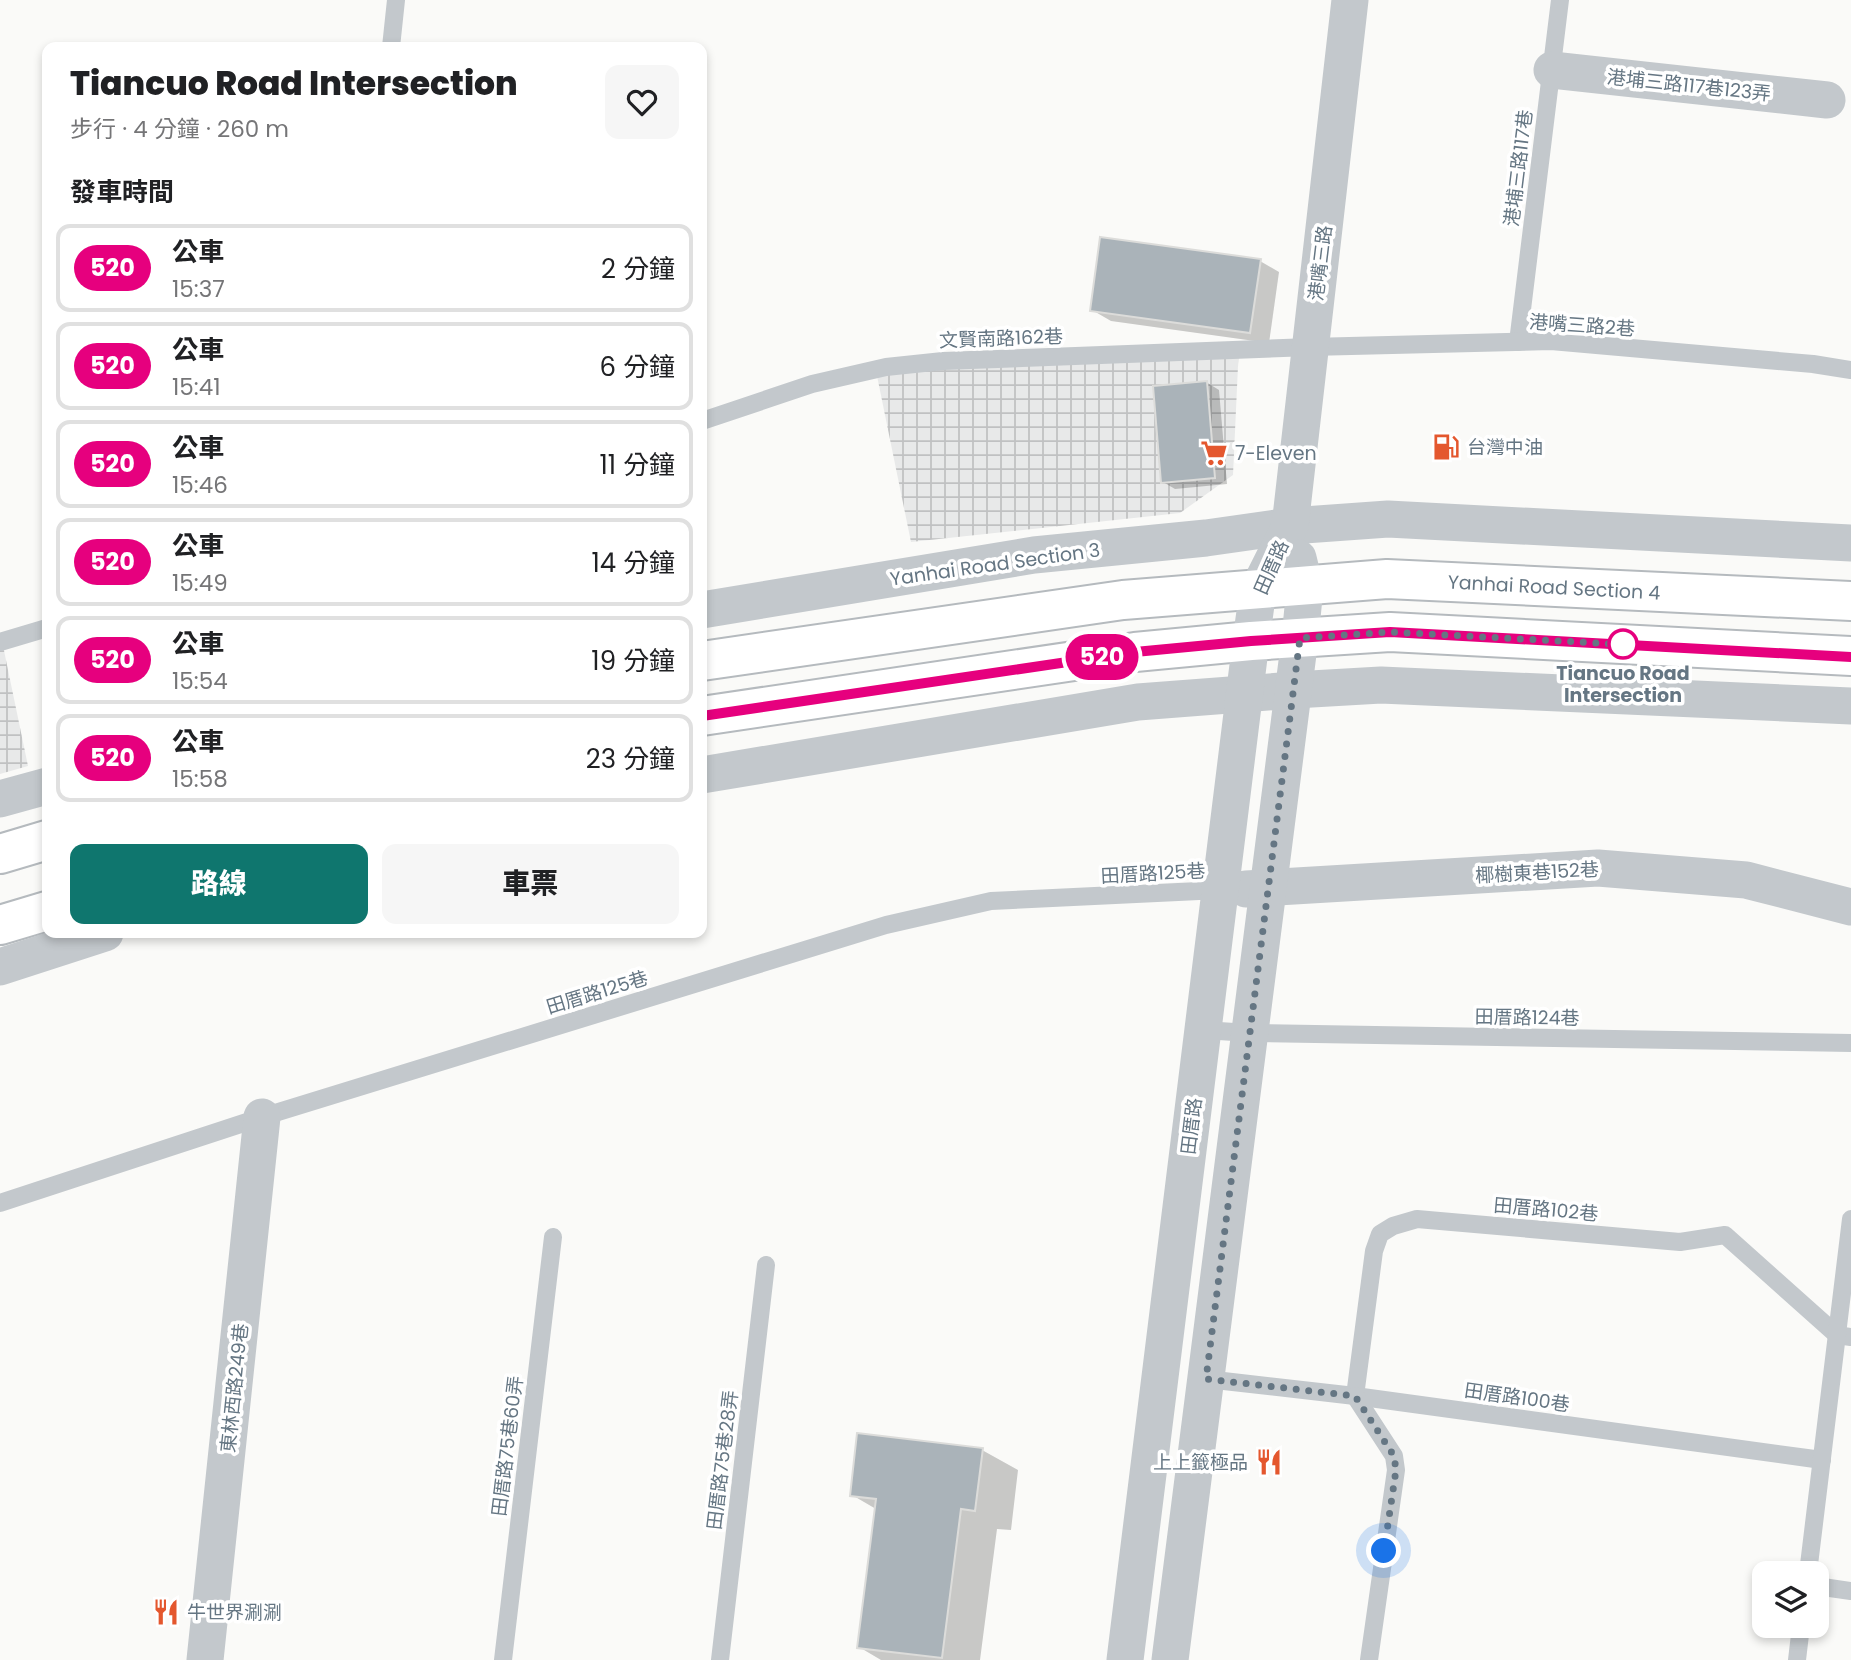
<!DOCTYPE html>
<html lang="zh-TW">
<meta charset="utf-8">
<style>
:root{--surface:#fff;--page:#f6f6f6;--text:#202124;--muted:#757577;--line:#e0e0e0;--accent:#0f766e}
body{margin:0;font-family:Poppins,"Noto Sans TC",sans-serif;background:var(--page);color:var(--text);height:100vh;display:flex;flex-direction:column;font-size:26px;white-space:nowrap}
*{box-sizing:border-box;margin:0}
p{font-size:23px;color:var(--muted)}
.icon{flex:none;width:38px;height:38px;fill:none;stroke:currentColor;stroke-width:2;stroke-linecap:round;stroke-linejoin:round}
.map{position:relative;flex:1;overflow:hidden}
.panel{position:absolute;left:42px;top:42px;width:665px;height:896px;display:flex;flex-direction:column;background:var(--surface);border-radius:14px;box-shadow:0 4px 10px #0003}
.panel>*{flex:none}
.badge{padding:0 14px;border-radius:23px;font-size:24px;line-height:46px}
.buttons{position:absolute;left:1752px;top:1561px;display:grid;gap:14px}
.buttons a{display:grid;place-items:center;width:77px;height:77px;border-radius:14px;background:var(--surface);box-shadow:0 4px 10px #0003;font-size:35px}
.you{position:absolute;width:35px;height:35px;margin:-18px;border:5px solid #fff;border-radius:50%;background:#1a73e8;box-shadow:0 0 0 10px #1a73e833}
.map>.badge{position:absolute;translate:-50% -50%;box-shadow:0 0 0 4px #fff}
h2{padding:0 28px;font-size:26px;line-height:63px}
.round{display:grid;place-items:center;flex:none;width:74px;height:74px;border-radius:14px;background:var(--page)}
.summary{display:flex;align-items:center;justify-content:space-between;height:119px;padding:0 28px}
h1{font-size:33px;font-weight:800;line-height:52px}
.action{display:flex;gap:14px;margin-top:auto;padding:14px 28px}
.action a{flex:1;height:80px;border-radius:14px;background:var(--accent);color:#fff;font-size:28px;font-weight:800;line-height:80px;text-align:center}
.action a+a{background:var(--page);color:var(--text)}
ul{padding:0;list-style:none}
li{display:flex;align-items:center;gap:21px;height:88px;margin:0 14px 10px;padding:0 14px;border:4px solid var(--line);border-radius:14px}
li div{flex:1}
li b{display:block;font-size:26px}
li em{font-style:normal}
li .badge{min-width:77px;font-weight:700;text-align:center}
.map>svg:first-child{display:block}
.industrial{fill:url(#industrial-grid)}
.shadow{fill:#0003}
.building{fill:#aab3b9;stroke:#dcdcda;stroke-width:2}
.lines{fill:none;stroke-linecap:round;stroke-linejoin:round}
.primary-casing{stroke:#b5babe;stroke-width:42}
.lane{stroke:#c3c8cc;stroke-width:18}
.street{stroke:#c3c8cc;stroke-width:37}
.primary{stroke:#fff;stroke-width:38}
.line-casing{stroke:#fff;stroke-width:16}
.line{stroke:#e6007e;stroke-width:10}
.walk{stroke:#657683;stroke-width:7;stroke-dasharray:0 12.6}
.stop-dot{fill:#fff;stroke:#e6007e;stroke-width:3.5}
.labels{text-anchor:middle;stroke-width:7;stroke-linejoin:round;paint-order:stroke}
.street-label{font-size:19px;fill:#657683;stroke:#fff}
.poi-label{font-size:19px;fill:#657683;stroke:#fff;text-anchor:start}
.stop-label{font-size:19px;font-weight:bold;fill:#657683;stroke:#fff}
</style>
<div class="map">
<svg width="1851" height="1660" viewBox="0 0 1851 1660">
<defs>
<pattern id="industrial-grid" width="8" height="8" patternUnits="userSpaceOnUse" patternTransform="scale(1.75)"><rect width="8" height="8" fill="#e8e9e9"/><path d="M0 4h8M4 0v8" fill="none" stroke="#c0c1c2"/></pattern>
</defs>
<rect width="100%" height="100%" fill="#fafaf8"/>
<g class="industrial">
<polygon points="1239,344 1233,475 1180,513 911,542 876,371"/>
<polygon points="2,641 28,766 0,774 0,642"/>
</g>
<g class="shadow">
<polygon points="1260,261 1279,272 1269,343 1111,321 1092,310"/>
<polygon points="1206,382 1219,390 1227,484 1175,489 1163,482"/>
<polygon points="982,1450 1018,1470 1011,1530 997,1529 980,1660 881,1660 859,1647 876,1509 852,1495"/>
</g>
<g class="building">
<polygon points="1100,237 1261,259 1250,333 1090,311"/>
<polygon points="1207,381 1215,478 1161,483 1153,386"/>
<polygon points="857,1433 983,1448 975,1511 961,1509 942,1658 857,1648 876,1499 850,1496"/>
</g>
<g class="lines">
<g class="primary-casing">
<g id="primary">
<polyline points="702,661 1123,600 1387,579 1851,601"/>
<polyline points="702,716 1135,652 1251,641 1390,632 1851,656"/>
<polyline points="0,854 47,840"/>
<polyline points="0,925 47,911"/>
</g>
</g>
<g class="lane">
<polyline points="391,47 396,0"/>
<polyline points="1518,342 1560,0"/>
<polyline points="702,421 812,384 886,367 943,361 1310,347 1551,341 1813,364 1851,370"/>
<polyline points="0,642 47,628"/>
<polyline points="1203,1030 1250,1033 1851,1043"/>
<polyline points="0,1203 262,1117 886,925 991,901 1220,890"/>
<polyline points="1206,1379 1355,1396 1822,1460"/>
<polyline points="1355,1396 1374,1251 1380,1234 1393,1226 1417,1219 1680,1242 1725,1235 1837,1335 1851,1337"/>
<polyline points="1355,1396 1394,1456 1396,1470 1369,1660"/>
<polyline points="1808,1573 1851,1219"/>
<polyline points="1816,1586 1851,1591"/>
<polyline points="503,1660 553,1237"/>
<polyline points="720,1660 766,1265"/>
<polyline points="1797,1660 1801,1626"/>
</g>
<g class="street">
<polyline points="1552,70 1827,100"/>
<polyline points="702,610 1034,555 1206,538 1290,526 1388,519 1851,543"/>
<polyline points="702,775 1138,702 1294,690 1381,685 1851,706"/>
<polyline points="0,799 47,786"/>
<polyline points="1246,889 1598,868 1746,880 1851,907"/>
<polyline points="0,967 105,933"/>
<polyline points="205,1660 262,1117"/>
<polyline points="1125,1660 1251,641 1258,590 1290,526 1350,0"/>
<polyline points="1170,1660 1300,638 1305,587 1298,558"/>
</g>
<use href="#primary" class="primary"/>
</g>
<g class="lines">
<g class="line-casing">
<polyline id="line" points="702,716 1135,652 1251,641 1390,632 1851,657"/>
</g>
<use href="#line" class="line"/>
<polyline class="walk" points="1384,1551 1396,1470 1394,1456 1355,1396 1206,1379 1300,638 1390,632 1634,645 1623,644"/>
</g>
<defs>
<g id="fuel-bare" transform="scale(2.1)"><path d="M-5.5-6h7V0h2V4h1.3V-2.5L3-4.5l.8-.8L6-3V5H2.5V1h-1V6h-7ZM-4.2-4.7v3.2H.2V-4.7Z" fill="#e4572e" stroke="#fff" stroke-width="2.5" paint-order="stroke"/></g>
<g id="supermarket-bare" transform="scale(2.1)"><path d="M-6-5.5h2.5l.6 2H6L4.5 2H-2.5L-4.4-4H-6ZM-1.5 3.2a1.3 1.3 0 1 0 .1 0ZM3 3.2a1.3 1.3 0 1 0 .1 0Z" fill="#e4572e" stroke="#fff" stroke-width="2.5" paint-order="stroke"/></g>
<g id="restaurant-bare" transform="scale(2.1)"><path d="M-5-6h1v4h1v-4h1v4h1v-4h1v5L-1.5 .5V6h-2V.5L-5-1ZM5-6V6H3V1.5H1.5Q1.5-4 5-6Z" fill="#e4572e" stroke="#fff" stroke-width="2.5" paint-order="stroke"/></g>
</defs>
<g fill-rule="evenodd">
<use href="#fuel-bare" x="1446" y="447"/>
<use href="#supermarket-bare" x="1214" y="453"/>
<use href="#restaurant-bare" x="1269" y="1462"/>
<use href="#restaurant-bare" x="166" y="1612"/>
</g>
<circle class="stop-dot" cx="1623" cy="644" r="14"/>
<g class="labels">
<g class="street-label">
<text transform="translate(1689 85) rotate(6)" y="7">港埔三路117巷123弄</text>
<text transform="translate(1518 168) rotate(-83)" y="7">港埔三路117巷</text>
<text transform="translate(1320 263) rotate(-83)" y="7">港嘴三路</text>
<text transform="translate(1582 325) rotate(4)" y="7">港嘴三路2巷</text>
<text transform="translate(1001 338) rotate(-2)" y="7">文賢南路162巷</text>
<text transform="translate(995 564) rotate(-8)" y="7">Yanhai Road Section 3</text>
<text transform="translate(1271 567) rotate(-66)" y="7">田厝路</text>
<text transform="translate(1554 587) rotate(3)" y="7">Yanhai Road Section 4</text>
<text transform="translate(1537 872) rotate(-3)" y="7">椰樹東巷152巷</text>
<text transform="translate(1153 873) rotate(-3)" y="7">田厝路125巷</text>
<text transform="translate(597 992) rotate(-17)" y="7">田厝路125巷</text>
<text transform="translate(1527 1017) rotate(1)" y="7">田厝路124巷</text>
<text transform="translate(1191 1126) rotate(-83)" y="7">田厝路</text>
<text transform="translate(1546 1209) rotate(5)" y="7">田厝路102巷</text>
<text transform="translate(234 1388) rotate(-84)" y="7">東林西路249巷</text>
<text transform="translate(1517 1397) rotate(8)" y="7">田厝路100巷</text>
<text transform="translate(507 1446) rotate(-83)" y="7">田厝路75巷60弄</text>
<text transform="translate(722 1460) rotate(-83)" y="7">田厝路75巷28弄</text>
</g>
<g class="poi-label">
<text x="1467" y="454">台灣中油</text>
<text x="1235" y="460">7-Eleven</text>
<text x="1248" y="1469" text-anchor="end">上上籤極品</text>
<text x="187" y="1619">牛世界涮涮</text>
</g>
<g class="stop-label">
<text x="1623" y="680">Tiancuo Road<tspan x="1623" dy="22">Intersection</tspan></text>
</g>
</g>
</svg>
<div class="buttons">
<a><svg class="icon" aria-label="layers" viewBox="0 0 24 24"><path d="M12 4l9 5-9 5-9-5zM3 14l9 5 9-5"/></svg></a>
</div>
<div class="you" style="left:1384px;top:1551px"></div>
<b class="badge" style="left:1102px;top:657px;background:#e6007e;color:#fff">520</b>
<section class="panel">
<div class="summary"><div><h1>Tiancuo Road Intersection</h1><p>步行 · 4 分鐘 · 260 m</p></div><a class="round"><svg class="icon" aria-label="heart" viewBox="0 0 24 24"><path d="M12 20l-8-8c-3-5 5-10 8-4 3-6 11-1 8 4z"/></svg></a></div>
<h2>發車時間</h2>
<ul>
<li><span class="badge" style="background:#e6007e;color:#fff">520</span><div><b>公車</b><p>15:37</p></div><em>2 分鐘</em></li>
<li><span class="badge" style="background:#e6007e;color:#fff">520</span><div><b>公車</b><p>15:41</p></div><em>6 分鐘</em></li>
<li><span class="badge" style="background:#e6007e;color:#fff">520</span><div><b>公車</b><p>15:46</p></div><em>11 分鐘</em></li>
<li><span class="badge" style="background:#e6007e;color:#fff">520</span><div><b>公車</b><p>15:49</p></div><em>14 分鐘</em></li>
<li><span class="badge" style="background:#e6007e;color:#fff">520</span><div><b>公車</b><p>15:54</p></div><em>19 分鐘</em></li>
<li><span class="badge" style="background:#e6007e;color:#fff">520</span><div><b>公車</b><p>15:58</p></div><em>23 分鐘</em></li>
</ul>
<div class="action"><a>路線</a><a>車票</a></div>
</section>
</div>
